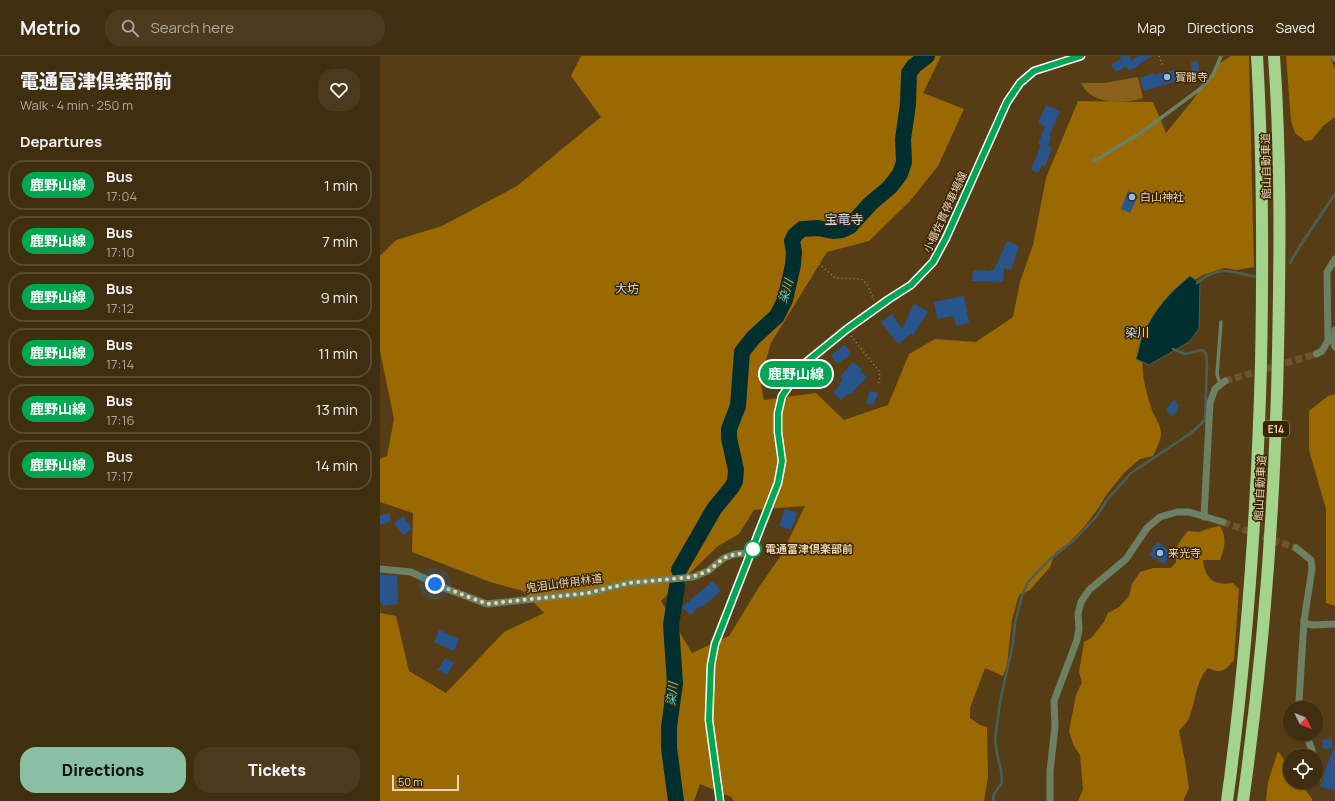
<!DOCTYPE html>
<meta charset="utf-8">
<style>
:root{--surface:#402e10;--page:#4b3a1e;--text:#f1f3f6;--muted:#aea89f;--line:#594a30;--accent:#8abfa5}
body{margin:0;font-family:Manrope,"Noto Sans JP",sans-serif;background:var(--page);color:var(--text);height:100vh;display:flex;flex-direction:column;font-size:15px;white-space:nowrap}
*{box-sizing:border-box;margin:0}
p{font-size:13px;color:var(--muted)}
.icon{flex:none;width:22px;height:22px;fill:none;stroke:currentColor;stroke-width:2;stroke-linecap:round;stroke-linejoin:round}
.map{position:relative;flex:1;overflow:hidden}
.details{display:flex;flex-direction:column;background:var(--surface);width:380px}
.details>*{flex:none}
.badge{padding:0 8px;border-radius:13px;font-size:14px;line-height:26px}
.needle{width:26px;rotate:133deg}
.tools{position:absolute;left:903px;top:645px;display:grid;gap:8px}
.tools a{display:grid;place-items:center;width:40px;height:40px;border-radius:50%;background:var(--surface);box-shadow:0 1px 3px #0004,0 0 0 1px var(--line);font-size:20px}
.scale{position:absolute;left:12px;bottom:10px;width:67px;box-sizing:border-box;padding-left:4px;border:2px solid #edd4b2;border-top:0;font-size:11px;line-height:14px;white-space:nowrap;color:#edd4b2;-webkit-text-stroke:3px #382505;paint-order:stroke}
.you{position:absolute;width:20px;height:20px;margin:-10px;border:3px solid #fff;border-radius:50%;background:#1a73e8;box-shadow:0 0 0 6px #1a73e833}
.map>.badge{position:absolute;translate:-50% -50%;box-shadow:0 0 0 2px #fff}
h2{padding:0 20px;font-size:15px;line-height:36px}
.round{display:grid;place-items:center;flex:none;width:42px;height:42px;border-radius:16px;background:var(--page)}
.overview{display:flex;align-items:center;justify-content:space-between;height:68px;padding:0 20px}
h1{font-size:19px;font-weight:800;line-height:30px}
.primary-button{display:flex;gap:8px;margin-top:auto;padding:8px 20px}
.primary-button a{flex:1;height:46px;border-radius:16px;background:var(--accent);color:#111;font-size:16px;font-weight:800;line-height:46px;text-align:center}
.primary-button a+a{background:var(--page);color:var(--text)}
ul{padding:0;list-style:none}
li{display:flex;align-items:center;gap:12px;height:50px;margin:0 8px 6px;padding:0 12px;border:2px solid var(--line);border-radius:16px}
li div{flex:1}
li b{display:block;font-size:15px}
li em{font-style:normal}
li .badge{min-width:44px;font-weight:700;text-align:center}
header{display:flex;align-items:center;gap:24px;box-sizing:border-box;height:56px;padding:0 20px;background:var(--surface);border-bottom:1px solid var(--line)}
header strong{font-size:19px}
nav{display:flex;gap:22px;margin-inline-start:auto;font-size:14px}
.search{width:280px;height:36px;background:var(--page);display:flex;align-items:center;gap:10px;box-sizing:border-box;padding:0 14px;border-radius:16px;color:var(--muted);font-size:15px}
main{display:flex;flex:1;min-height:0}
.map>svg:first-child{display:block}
.green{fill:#8a611b}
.forest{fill:#9b6901;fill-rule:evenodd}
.water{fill:#012f30;stroke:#486057}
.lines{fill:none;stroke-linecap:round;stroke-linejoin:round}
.stream{stroke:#486057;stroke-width:2.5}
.river{stroke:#012f30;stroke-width:16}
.building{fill:#29558f}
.street-tunnel{stroke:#6d542d;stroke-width:7;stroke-dasharray:7 3.5;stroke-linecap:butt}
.path{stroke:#a18864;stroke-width:1.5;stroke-dasharray:1 3;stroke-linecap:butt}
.lane{stroke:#6c8064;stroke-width:3.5}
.street{stroke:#6c8064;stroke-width:7}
.secondary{stroke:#83a275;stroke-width:8}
.highway{stroke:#a3d38d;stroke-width:12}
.line-casing{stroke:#fff;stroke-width:9}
.line{stroke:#00a651;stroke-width:6}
.walk{stroke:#edd4b2;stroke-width:4;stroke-dasharray:0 7.2}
.poi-dot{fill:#89bafc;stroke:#382505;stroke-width:1.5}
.stop-dot{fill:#fff;stroke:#00a651;stroke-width:2}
.labels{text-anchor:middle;stroke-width:3;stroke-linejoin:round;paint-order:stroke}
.shield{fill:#382505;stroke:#b7a07e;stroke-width:1}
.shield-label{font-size:10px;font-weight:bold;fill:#edd4b2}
.poi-label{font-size:11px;fill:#edd4b2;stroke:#382505;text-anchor:start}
.street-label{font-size:11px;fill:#edd4b2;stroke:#382505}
.stop-label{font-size:11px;font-weight:bold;fill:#edd4b2;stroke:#382505;text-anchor:start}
.neighbourhood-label{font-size:12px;fill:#caddf6;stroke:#382505}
.water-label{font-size:12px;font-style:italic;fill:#4ad6d7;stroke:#382505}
.quarter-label{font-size:13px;fill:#caddf6;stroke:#382505}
</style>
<header>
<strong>Metrio</strong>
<div class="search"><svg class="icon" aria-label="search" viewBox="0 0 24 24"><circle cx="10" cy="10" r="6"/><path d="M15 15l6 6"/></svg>Search here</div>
<nav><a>Map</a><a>Directions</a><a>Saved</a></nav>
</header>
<main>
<section class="details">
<div class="overview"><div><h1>電通富津倶楽部前</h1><p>Walk · 4 min · 250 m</p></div><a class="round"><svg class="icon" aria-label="heart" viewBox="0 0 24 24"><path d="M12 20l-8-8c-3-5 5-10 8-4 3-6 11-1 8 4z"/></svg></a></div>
<h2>Departures</h2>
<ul>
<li><span class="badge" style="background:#00a651;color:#fff">鹿野山線</span><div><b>Bus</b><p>17:04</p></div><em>1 min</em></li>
<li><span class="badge" style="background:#00a651;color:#fff">鹿野山線</span><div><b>Bus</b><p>17:10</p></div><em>7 min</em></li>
<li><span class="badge" style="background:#00a651;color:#fff">鹿野山線</span><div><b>Bus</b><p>17:12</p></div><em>9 min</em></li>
<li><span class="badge" style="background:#00a651;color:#fff">鹿野山線</span><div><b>Bus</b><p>17:14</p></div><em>11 min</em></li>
<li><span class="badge" style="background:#00a651;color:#fff">鹿野山線</span><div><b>Bus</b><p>17:16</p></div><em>13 min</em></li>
<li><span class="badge" style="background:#00a651;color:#fff">鹿野山線</span><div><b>Bus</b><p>17:17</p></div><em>14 min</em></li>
</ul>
<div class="primary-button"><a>Directions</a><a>Tickets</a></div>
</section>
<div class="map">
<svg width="955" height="745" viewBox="0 0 955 745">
<rect width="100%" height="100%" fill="#563d16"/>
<path class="green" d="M758,21l5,21c-20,6 -52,7 -62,-15h23z"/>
<g class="forest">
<path d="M201,0h360l-18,37 41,16 -26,57 -28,35 -41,40 -42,11 -56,91 -11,37 4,20 52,-7 28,27 44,-15 21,-51 26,-15 41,3 37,-25 7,-35 13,-37 13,-67 32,-77 75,1 13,31 26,-32 25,-36 14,-9h18l5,211 -17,3 -13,-2 -21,7 -17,10 -43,71c-2,19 3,36 9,54 3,7 9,16 9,23 0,8 -5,16 -8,23l-13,3 -15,13 -18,22 -8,13 -14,19 -16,17 -14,10 -5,14 -20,23 -11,5 -7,25 -5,45 -4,11 -18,-8 -15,40v10l10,7 7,2 1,50 -4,24h-250l-3,-4 -31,-13 -6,17h-314v-188l16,3 13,55 37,22 58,-61 40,-19 -21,-22 -33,-9 -78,-30 1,-39 -33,-11v-43l7,-3 7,-37 -14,-68v-95l16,-16 46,-14 75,-40 84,-69 -30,-41zM425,450l-23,48 -23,33 -30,49 -37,17 -31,-52 57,-55 21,-12 15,-24z"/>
<polygon points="906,0 950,0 955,13 955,61 943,70 932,84 925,85 915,77 911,65"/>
<polygon points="955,338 955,550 946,547 946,453 929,394 929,355 948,340"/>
<path d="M840,470c7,12 5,21 0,34h-17c2,19 11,26 30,23l6,6 -5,71c-9,11 -13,14 -26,8 -13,14 -12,34 -19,50 -2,5 -7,9 -10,13l6,30 4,27 -6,13h-105l5,-11 -3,-35 -7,-11 -4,-13 7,-36 6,-13 -3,-10 5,-30 7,-4 13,-16 4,-9 11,-6 10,-11 3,-12 8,-12 13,-4h18l5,-6c-1,-15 2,-19 12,-31l11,1 11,-4z"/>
<polygon points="898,695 910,712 910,726 920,726 932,743 932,745 886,745 888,726"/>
</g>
<path class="water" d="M810,220l10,7 -1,46 -10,13 -40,23 -13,-6c3,-8 3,-16 7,-24 10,-24 27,-43 47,-59z"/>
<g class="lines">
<g class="stream">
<polyline points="910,207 920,190 955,138"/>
<path d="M817,227c22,-19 34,-11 60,-6"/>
<polyline points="613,745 614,738 622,727 621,714 617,698 615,684 620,646 633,587 635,567 642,540 648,526 668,505 694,484 716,461 727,444 751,417 811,377 825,364 827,309 826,298 823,294 805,298 793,293"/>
</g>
<g class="river">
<polyline points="299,514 334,453 352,431 355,425 356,414 349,382 349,373 358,350 362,296 373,282 397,260 405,244 413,209 414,196 412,185 415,179 422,173 438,172 453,175 462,174 470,170 490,148 510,131 520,118 524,106 523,83 528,48 529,17 534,10 547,0"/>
<polyline points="296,745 289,692 289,671 295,627 291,569 297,530"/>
</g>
</g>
<g class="building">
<polygon points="740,0 749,0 751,5 759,0 773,0 759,8 759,10 748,14 747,10 736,16 731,9 741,3"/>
<polygon points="818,5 819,15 812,16 811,6"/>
<polygon points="794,14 797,25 764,35 760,22 774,17 774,19"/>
<polygon points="666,49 680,55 669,80 671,81 668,90 672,92 665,110 662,109 658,117 651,114 661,89 658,88 665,70 658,67"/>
<polygon points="748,135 758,140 750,157 741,153"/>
<polygon points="627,185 639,190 631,214 624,212 623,226 592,225 593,214 610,215 610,214 614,214"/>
<polygon points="584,240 589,267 576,270 574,260 557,263 554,246"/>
<polygon points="534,248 548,255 533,280 531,278 518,288 501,266 512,258 522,273"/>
<polygon points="465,289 471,298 457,308 451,299"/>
<polygon points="473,306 482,313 480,315 487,321 470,339 468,337 461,344 453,337 460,329 459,328 463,323 460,321"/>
<polygon points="490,335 498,337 494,349 486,347"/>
<polygon points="794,344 799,350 796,353 798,355 792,360 786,354"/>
<polygon points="405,453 417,457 411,474 399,470"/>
<polygon points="9,457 11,465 0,469 0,460"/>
<polygon points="23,460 32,473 23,479 14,467"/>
<polygon points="777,486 792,496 784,508 769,499"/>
<polygon points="0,518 17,520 18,548 2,550 3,547 0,547"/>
<polygon points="333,525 341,535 323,550 320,550 310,559 302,551"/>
<polygon points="59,574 79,583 74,595 54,586"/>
<polygon points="65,602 74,607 67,619 58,614"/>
<polygon points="951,683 952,692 943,693 942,684"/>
<polygon points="954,690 955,690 955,735 939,730 943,725 943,721"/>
<polygon points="926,693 929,700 910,700 910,697"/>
</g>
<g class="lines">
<g class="street-tunnel">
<polyline points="845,325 936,298"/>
<polyline points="843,466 916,492"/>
</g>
<g class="path">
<polyline points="779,0 783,10"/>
<polyline points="436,205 455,222 481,223 487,228 494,244"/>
<polyline points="471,280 499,315 500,321 498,329"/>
</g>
<g class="lane">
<polyline points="714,105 762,76 820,33 833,19 841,0"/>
<polyline points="840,328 837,318 841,266"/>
</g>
<g class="street">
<polyline points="954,0 955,2"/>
<polyline points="955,274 954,288 955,291"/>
<polyline points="936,298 942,295 948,285 947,216 955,203"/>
<polyline points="824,461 830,347 835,333 845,325"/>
<polyline points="916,492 931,504 932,513 924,565 927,568 933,569 955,568"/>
<polyline points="0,513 31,516 67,533 107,548 208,537 249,527 313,521 328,515 344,502 355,498 371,497"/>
<polyline points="920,652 919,645 924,565"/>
<polyline points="926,678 934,700"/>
<polyline points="936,707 938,723"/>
<polyline points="670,745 670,715 675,671 674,645 697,584 699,573 698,558 701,546 709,534 746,503 767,472 780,461 797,456 809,456 843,466"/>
</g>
<polyline class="secondary" points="340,745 329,664 331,609 335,588 398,427 402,405 398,376 398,357 402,340 425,308 467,273 509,243 531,229 553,206 566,182 627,47 640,27 654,15 701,0"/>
<g class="highway">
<path d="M847,745c20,-145 30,-291 34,-437 2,-103 2,-205 -4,-308"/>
<path d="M863,745c21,-149 32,-298 35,-449 2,-99 3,-197 -4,-296"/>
</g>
</g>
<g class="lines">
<g class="line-casing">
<polyline id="line" points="340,745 329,664 331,609 335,588 398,427 402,405 398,376 398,357 402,340 424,308 467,273 509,243 531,229 553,206 566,182 627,46 640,27 654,15 701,0"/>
</g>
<use href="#line" class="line"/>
<polyline class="walk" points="55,528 107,548 124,546 208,537 249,527 312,521 328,515 344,502 355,498 371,497 373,493"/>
</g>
<g class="poi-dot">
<circle cx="787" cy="21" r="4"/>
<circle cx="752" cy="141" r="4"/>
<circle cx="780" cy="497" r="4"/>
</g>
<circle class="stop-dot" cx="373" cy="493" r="8"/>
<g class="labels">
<rect class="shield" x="883" y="365" width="26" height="16" rx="3"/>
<g class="shield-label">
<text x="896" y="377">E14</text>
</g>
<g class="poi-label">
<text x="795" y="25">寳龍寺</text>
<text x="760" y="145">白山神社</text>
<text x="788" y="501">来光寺</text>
</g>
<g class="street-label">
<text transform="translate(886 110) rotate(-91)" y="4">館山自動車道</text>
<text transform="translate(565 156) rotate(-65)" y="4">小櫃佐貫停車場線</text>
<text transform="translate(880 432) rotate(-87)" y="4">館山自動車道</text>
<text transform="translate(184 527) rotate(-8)" y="4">鬼泪山併用林道</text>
</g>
<g class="stop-label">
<text x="385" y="497">電通富津倶楽部前</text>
</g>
<g class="neighbourhood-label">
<text x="247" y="237">大坊</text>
<text x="757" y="281">染川</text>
</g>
<g class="water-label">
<text transform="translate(406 235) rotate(-73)" y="4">染川</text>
<text transform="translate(292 638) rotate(-84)" y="4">染川</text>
</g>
<g class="quarter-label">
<text x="464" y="168">宝竜寺</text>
</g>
</g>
</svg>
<div class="tools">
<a><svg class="needle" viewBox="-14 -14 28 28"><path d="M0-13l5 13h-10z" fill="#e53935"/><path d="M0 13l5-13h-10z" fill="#aea89f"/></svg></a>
<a><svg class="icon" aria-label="locate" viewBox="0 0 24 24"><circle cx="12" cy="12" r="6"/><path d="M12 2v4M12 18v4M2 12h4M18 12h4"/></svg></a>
</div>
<div class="scale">50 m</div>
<div class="you" style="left:55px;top:528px"></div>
<b class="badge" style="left:416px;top:318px;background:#00a651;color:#fff">鹿野山線</b>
</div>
</main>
